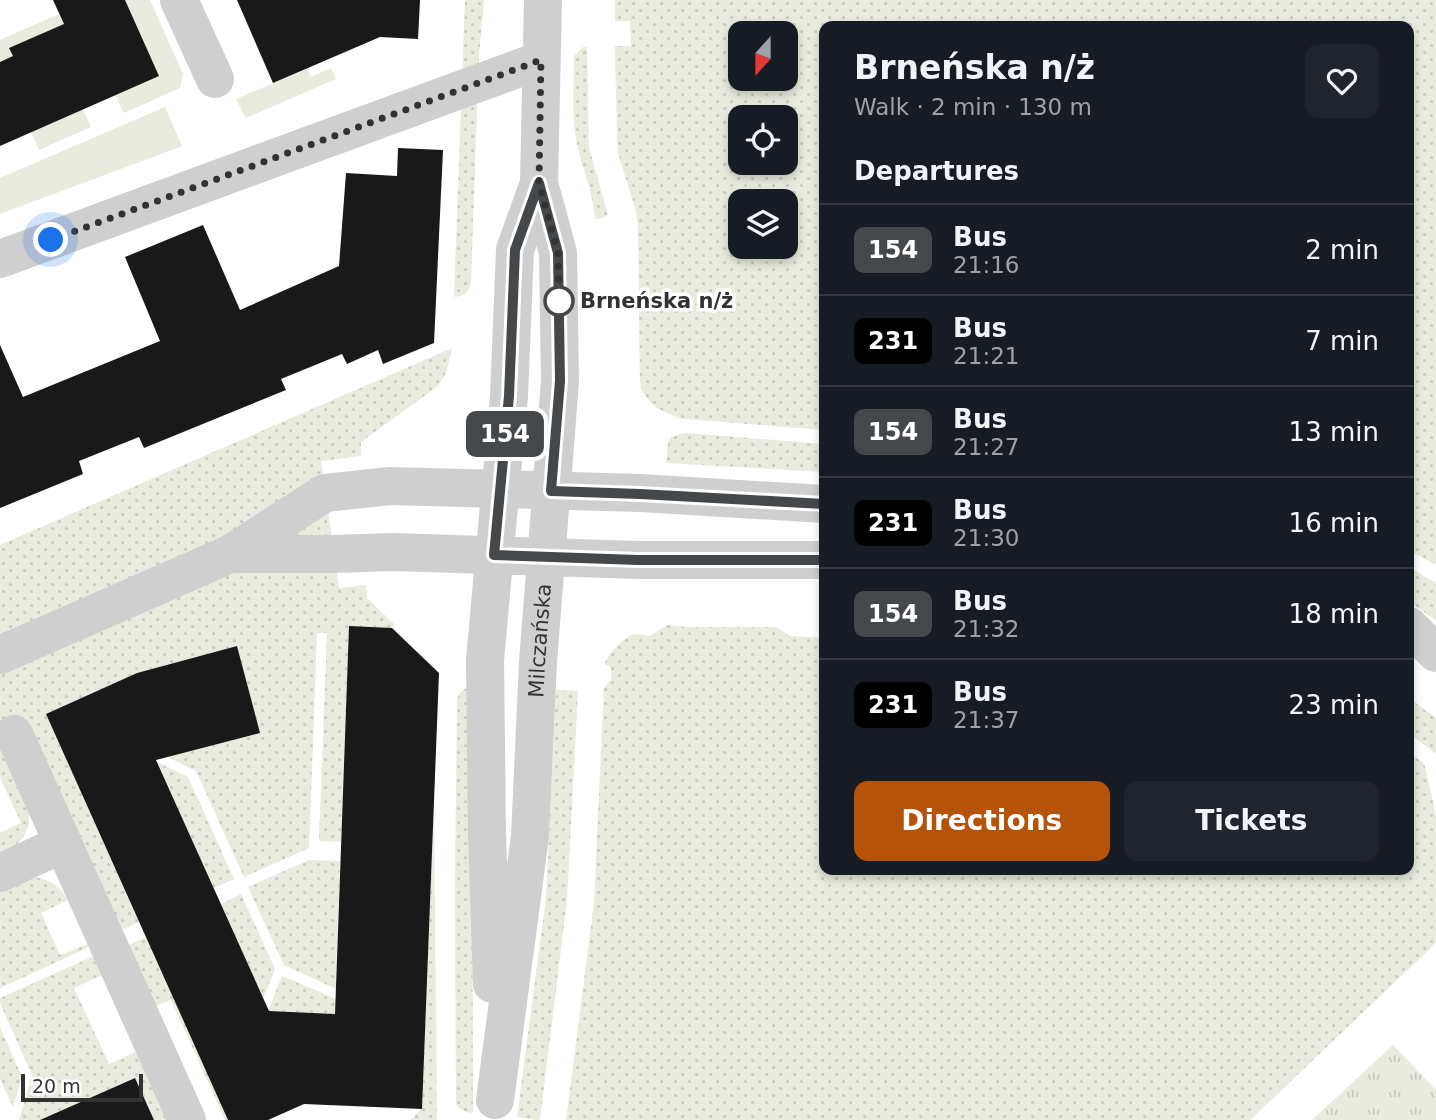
<!DOCTYPE html>
<meta charset="utf-8">
<style>
:root{--surface:#171b24;--page:#20242c;--text:#f1f3f6;--muted:#9ea1a6;--line:#363941;--accent:#b45309}
body{margin:0;font-family:"DejaVu Sans",sans-serif;background:var(--page);color:var(--text);height:100vh;display:flex;flex-direction:column;font-size:26px;white-space:nowrap}
*{box-sizing:border-box;margin:0}
p{font-size:23px;color:var(--muted)}
.icon{flex:none;width:38px;height:38px;fill:none;stroke:currentColor;stroke-width:2;stroke-linecap:round;stroke-linejoin:round}
.map{position:relative;flex:1;overflow:hidden}
.panel{position:absolute;left:819px;top:21px;width:595px;height:854px;display:flex;flex-direction:column;background:var(--surface);border-radius:14px;box-shadow:0 4px 10px #0003}
.panel>*{flex:none}
.badge{padding:0 14px;border-radius:10px;font-size:24px;line-height:46px}
.needle{width:46px;rotate:201deg}
.tools{position:absolute;left:728px;top:21px;display:grid;gap:14px}
.tools a{display:grid;place-items:center;width:70px;height:70px;border-radius:14px;background:var(--surface);box-shadow:0 4px 10px #0003;font-size:35px}
.scale{position:absolute;left:21px;bottom:18px;width:122px;box-sizing:border-box;padding-left:7px;border:4px solid #323232;border-top:0;font-size:19px;line-height:24px;white-space:nowrap;color:#323232;-webkit-text-stroke:5px #fff;paint-order:stroke}
.you{position:absolute;width:35px;height:35px;margin:-18px;border:5px solid #fff;border-radius:50%;background:#1a73e8;box-shadow:0 0 0 10px #1a73e833}
.map>.badge{position:absolute;translate:-50% -50%;box-shadow:0 0 0 4px #fff}
h2{padding:0 35px;font-size:26px;line-height:63px}
.round{display:grid;place-items:center;flex:none;width:74px;height:74px;border-radius:14px;background:var(--page)}
.summary{display:flex;align-items:center;justify-content:space-between;height:119px;padding:0 35px}
h1{font-size:33px;font-weight:700;line-height:52px}
.cta{display:flex;gap:14px;margin-top:auto;padding:14px 35px}
.cta a{flex:1;height:80px;border-radius:14px;background:var(--accent);color:#fff;font-size:28px;font-weight:700;line-height:80px;text-align:center}
.cta a+a{background:var(--page);color:var(--text)}
ul{padding:0;list-style:none}
li{display:flex;align-items:center;gap:21px;height:91px;padding:0 35px;border-top:2px solid var(--line)}
li div{flex:1}
li b{display:block;font-size:26px}
li em{font-style:normal}
li .badge{min-width:77px;font-weight:700;text-align:center}
.map>svg:first-child{display:block}
.grass{fill:url(#grass-dots);fill-rule:evenodd}
.park{fill:url(#park-tufts)}
.garden{fill:#e8ebde}
.building{fill:#191919}
.lines{fill:none;stroke-linecap:round;stroke-linejoin:round}
.street{stroke:#cfcfcf;stroke-width:38}
.line-casing{stroke:#fff;stroke-width:16}
.line{stroke:#45484a;stroke-width:10}
.walk{stroke:#323232;stroke-width:7;stroke-dasharray:0 12.6}
.stop-dot{fill:#fff;stroke:#45484a;stroke-width:3.5}
.labels{text-anchor:middle;stroke-width:7;stroke-linejoin:round;paint-order:stroke}
.stop-label{font-size:21px;font-weight:bold;fill:#323232;stroke:#fff;text-anchor:start}
.street-label{font-size:21px;fill:#323232;stroke:#fff}
</style>
<div class="map">
<svg width="1436" height="1120" viewBox="0 0 1436 1120">
<defs>
<pattern id="grass-dots" width="8" height="8" patternUnits="userSpaceOnUse" patternTransform="scale(1.75)"><rect width="8" height="8" fill="#e8ebde"/><path d="M2 2h.1M6 6h.1" fill="none" stroke="#c7cabf" stroke-width="1.8" stroke-linecap="round"/></pattern>
<pattern id="park-tufts" width="24" height="20" patternUnits="userSpaceOnUse" patternTransform="scale(1.75)"><rect width="24" height="20" fill="#e8ebde"/><path d="M3 7l-1-3M5 7V3M7 7l1-3M15 17l-1-3M17 17v-4M19 17l1-3" fill="none" stroke="#c7cabf"/></pattern>
</defs>
<rect width="100%" height="100%" fill="#fff"/>
<g class="grass">
<path d="M465,0h19l-5,56 -8,226c-2,10 -7,14 -17,15z"/>
<path d="M615,0h821v565l-27,-15v-524h-585v404l-139,-11c-20,-5 -42,-15 -45,-37l-2,-156 -2,-15 -18,-58 -1,-16 -2,-91h16l-1,-25h-15zM740,33h46v46h-46zM740,117h46v46h-46zM740,201h46v46h-46z"/>
<path d="M583,47h4l2,101 19,67 -7,4h-6c-2,-31 -16,-56 -20,-86 -3,-23 -1,-53 -1,-77z"/>
<polygon points="452,348 446,373 438,386 361,442 361,456 321,461 339,588 366,585 367,598 395,625 392,628 349,627 341,842 319,841 327,633 317,633 309,848 244,877 196,771 168,757 259,732 237,646 137,673 46,714 116,871 134,887 125,892 139,922 117,932 0,732 0,545"/>
<polygon points="685,433 824,444 824,472 666,463 668,443 671,437"/>
<polygon points="1409,567 1436,583 1436,620 1409,602"/>
<path d="M667,625l20,2h89l14,9 34,2v232h585v-118l14,11 2,3 11,50v127l-186,177h-684l28,-217 10,-216 7,-7v-12l-6,-4c2,-9 18,-26 27,-29 5,-2 12,0 18,1z"/>
<path d="M472,687l1,426c-8,-1 -12,-2 -17,-9l-1,-219 2,-185c3,-9 6,-12 15,-13z"/>
<polygon points="556,690 578,691 567,900 540,1120 538,1120 517,1117 546,898"/>
<polygon points="1409,698 1436,718 1436,754 1409,733"/>
<polygon points="0,743 29,810 29,824 24,836 15,847 0,859 0,833 21,823 0,777"/>
<polygon points="157,762 188,777 234,879 214,888"/>
<polygon points="434,805 437,1120 410,1120 422,1108"/>
<polygon points="309,860 340,861 336,979 343,992 284,965 248,887"/>
<path d="M30,876c20,4 27,7 38,24l-27,13 19,42 28,-11 1,3 -89,41v-103z"/>
<polygon points="241,894 275,969 263,999 221,904"/>
<polygon points="146,937 148,942 157,938 228,1120 225,1120 171,1000 151,1008 124,947"/>
<polygon points="94,956 102,975 74,988 109,1064 136,1052 167,1120 154,1120 134,1078 40,1120 19,1120 32,1075 0,1003 0,998"/>
<polygon points="282,976 343,1002 342,1014 268,1011"/>
<polygon points="0,1027 22,1077 13,1107 0,1079"/>
</g>
<polygon class="park" points="1393,1045 1436,1090 1436,1120 1312,1120"/>
<g class="garden">
<polygon points="125,0 150,0 183,74 180,88 124,113 115,95"/>
<polygon points="59,14 67,33 10,49 13,56 0,62 0,40"/>
<polygon points="331,68 336,79 246,118 236,99 307,69 311,77"/>
<polygon points="165,107 182,146 0,214 0,178"/>
<polygon points="83,109 91,127 39,150 31,132"/>
</g>
<g class="building">
<polygon points="53,0 125,0 159,76 0,146 0,62 13,56 9,48 64,24"/>
<polygon points="237,0 420,0 418,39 380,37 273,83"/>
<polygon points="398,148 443,150 434,343 383,364 378,350 347,364 342,354 281,379 286,390 144,448 139,437 79,461 83,474 0,508 0,345 23,397 160,341 125,257 203,225 240,310 339,266 346,173 397,176"/>
<polygon points="349,626 392,628 439,673 422,1109 304,1104 268,1120 228,1120 46,714 137,673 237,646 260,733 156,760 269,1011 335,1014"/>
<polygon points="135,1078 154,1120 40,1120"/>
</g>
<g class="lines">
<g class="street">
<polyline points="179,0 215,79"/>
<polyline points="0,259 541,60"/>
<polyline points="230,554 333,554 393,552 638,560 824,560"/>
<polyline points="1409,626 1436,653"/>
<polyline points="0,655 230,554 325,493 390,486 640,493 824,504"/>
<polyline points="14,734 187,1120"/>
<polyline points="0,873 62,844"/>
<polyline points="492,984 487,833 485,660 509,396 515,250 539,183"/>
<path id="s1" d="M495,1100l35,-264 8,-174 22,-281 -2,-128 -19,-70 4,-183"/>
</g>
</g>
<g class="lines">
<g class="line-casing">
<polyline id="line" points="824,504 640,494 551,491 560,381 558,253 539,183 515,250 509,396 494,555 638,560 824,560"/>
</g>
<use href="#line" class="line"/>
<polyline class="walk" points="51,240 541,60 539,183 558,253 559,301"/>
</g>
<circle class="stop-dot" cx="559" cy="301" r="14"/>
<g class="labels">
<g class="stop-label">
<text x="580" y="308">Brneńska n/ż</text>
</g>
<g class="street-label">
<text dy="7" stroke="none"><textPath href="#s1" startOffset="462">Milczańska</textPath></text>
</g>
</g>
</svg>
<div class="tools">
<a><svg class="needle" viewBox="-14 -14 28 28"><path d="M0-13l5 13h-10z" fill="#e53935"/><path d="M0 13l5-13h-10z" fill="#9ea1a6"/></svg></a>
<a><svg class="icon" aria-label="locate" viewBox="0 0 24 24"><circle cx="12" cy="12" r="6"/><path d="M12 2v4M12 18v4M2 12h4M18 12h4"/></svg></a>
<a><svg class="icon" aria-label="layers" viewBox="0 0 24 24"><path d="M12 4l9 5-9 5-9-5zM3 14l9 5 9-5"/></svg></a>
</div>
<div class="scale">20 m</div>
<div class="you" style="left:51px;top:240px"></div>
<b class="badge" style="left:505px;top:434px;background:#45484a;color:#fff">154</b>
<section class="panel">
<div class="summary"><div><h1>Brneńska n/ż</h1><p>Walk · 2 min · 130 m</p></div><a class="round"><svg class="icon" aria-label="heart" viewBox="0 0 24 24"><path d="M12 20l-8-8c-3-5 5-10 8-4 3-6 11-1 8 4z"/></svg></a></div>
<h2>Departures</h2>
<ul>
<li><span class="badge" style="background:#45484a;color:#fff">154</span><div><b>Bus</b><p>21:16</p></div><em>2 min</em></li>
<li><span class="badge" style="background:#000;color:#fff">231</span><div><b>Bus</b><p>21:21</p></div><em>7 min</em></li>
<li><span class="badge" style="background:#45484a;color:#fff">154</span><div><b>Bus</b><p>21:27</p></div><em>13 min</em></li>
<li><span class="badge" style="background:#000;color:#fff">231</span><div><b>Bus</b><p>21:30</p></div><em>16 min</em></li>
<li><span class="badge" style="background:#45484a;color:#fff">154</span><div><b>Bus</b><p>21:32</p></div><em>18 min</em></li>
<li><span class="badge" style="background:#000;color:#fff">231</span><div><b>Bus</b><p>21:37</p></div><em>23 min</em></li>
</ul>
<div class="cta"><a>Directions</a><a>Tickets</a></div>
</section>
</div>
